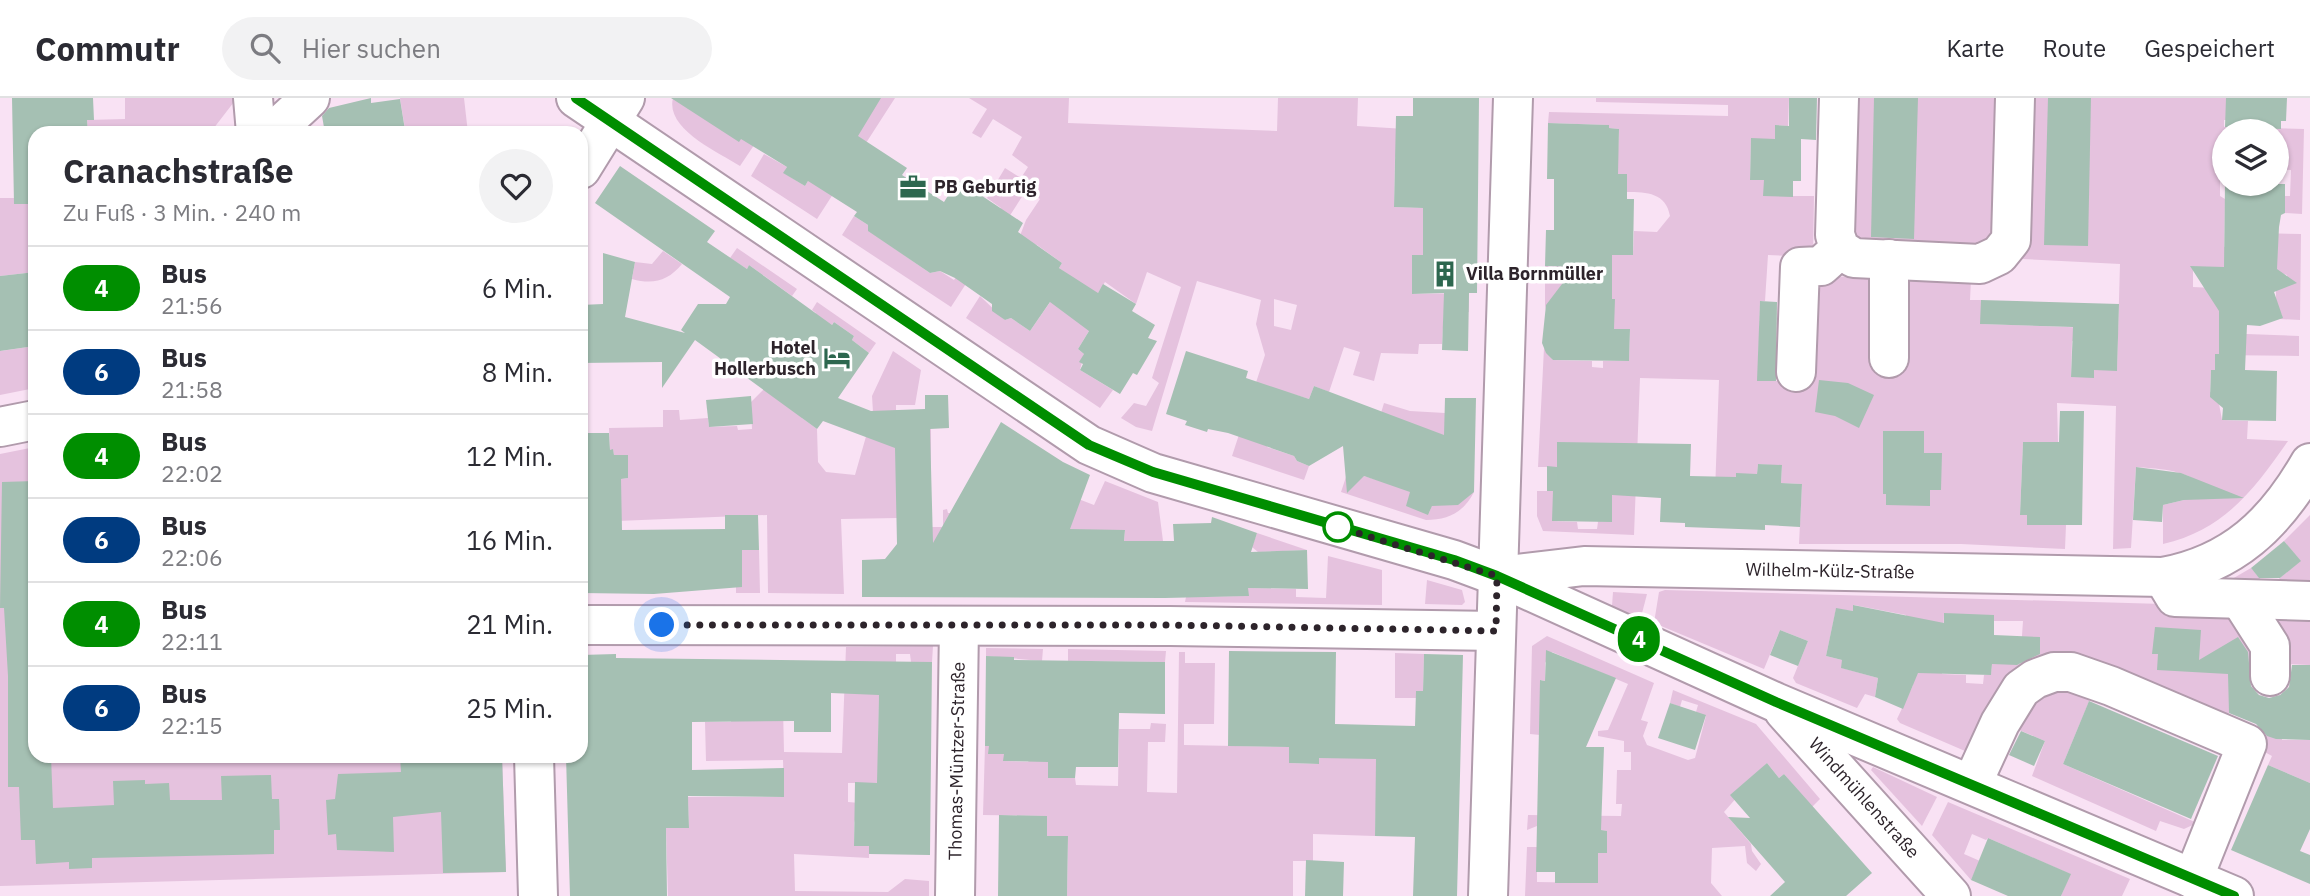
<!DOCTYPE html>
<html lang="de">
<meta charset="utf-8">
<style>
:root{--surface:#fff;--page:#f2f2f3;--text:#2b2b33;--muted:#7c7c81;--line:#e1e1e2}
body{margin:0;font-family:"IBM Plex Sans",sans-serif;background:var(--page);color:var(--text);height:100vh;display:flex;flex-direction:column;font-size:26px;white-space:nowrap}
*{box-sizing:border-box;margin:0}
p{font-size:23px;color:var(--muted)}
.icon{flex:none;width:38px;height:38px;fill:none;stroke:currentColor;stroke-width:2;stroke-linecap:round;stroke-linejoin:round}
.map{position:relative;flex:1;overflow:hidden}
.details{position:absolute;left:28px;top:28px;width:560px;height:637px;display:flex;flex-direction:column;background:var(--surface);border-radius:21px;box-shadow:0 2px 5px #0004}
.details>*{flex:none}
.badge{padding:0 14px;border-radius:23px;font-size:24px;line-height:46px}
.controls{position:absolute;left:2212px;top:21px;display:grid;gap:14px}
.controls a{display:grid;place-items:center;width:77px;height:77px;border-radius:50%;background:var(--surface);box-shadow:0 2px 5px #0004;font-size:35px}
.you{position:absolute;width:35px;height:35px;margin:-18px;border:5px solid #fff;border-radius:50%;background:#1a73e8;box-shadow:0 0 0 10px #1a73e833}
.map>.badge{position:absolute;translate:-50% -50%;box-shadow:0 0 0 4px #fff}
.round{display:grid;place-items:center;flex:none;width:74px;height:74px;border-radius:37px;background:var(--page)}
.overview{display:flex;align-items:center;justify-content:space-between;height:119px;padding:0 35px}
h1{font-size:33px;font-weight:800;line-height:52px}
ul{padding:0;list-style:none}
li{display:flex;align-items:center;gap:21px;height:84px;padding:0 35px;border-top:2px solid var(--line)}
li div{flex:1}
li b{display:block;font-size:26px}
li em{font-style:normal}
li .badge{min-width:77px;font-weight:700;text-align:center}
header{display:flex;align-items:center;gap:42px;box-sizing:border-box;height:98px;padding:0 35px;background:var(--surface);border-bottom:2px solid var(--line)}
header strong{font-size:33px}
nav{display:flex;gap:38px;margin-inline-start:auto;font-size:24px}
.search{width:490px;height:63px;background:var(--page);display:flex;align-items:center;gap:18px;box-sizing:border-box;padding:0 24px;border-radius:38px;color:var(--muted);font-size:26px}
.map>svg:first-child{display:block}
.green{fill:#e5c2de;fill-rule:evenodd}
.building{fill:#a5c0b3}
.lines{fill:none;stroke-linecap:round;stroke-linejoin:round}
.minor-casing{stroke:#b19bac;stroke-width:42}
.minor{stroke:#fff;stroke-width:38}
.line-casing{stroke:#fff;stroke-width:16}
.line{stroke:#008e00;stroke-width:10}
.walk{stroke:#2d242b;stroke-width:7;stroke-dasharray:0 12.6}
.stop-dot{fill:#fff;stroke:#008e00;stroke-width:3.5}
.labels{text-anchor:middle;stroke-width:7;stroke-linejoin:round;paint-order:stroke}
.poi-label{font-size:18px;font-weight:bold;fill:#2d242b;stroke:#fff;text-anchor:start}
.street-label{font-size:18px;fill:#2d242b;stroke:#fff}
</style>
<header>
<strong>Commutr</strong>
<div class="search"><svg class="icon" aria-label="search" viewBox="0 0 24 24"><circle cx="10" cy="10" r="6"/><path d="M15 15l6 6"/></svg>Hier suchen</div>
<nav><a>Karte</a><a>Route</a><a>Gespeichert</a></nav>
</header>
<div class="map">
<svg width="2310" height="798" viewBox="0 0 2310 798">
<rect width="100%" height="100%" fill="#f9e2f4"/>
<g class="green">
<polygon points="125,0 237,0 210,35 88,35 87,22 125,21"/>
<polygon points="400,0 464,0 468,35 402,35 405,31"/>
<path d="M673,0h96l14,4 -43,64c-22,-14 -75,-37 -67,-68z"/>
<polygon points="858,0 895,0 817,121 751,78 764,56 787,69 784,75 805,88"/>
<path d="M969,0h100l-1,25 209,8 1,-33h80l-1,28 97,6 -59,25 -1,50 72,2 -43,46h-10v39l56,-1v19l-25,-1 -2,33h-23l-1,10 -37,-1 -7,28 -21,-6 7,-23 -16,-5 -15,45 -15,-6 -5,13 -23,-7 -19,55 27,9 3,5 12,5 -5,14 -72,-24 33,-101 -9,-31 5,-24 -64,-19 -45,150 -16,-4 -15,-9 13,-15 12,3 13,-23 -7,-5 29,-91 -34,-15 -11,32 -31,-22 -14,22 10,7 -23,38 6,5 -4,16 33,20 -13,18 -134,-90 14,-22 25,24 6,-2 19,13 39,-56 -10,-7 3,-5 -25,-18 -19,-4 8,-21 14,-21 -13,-10 -76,118 -109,-72 12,-19 14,9 1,6 61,42 10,-2 14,9 47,-72 -14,-10 18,-30 16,10 7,-11 -16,-12 10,-18 -29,-18 -12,19 -9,-5 15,-24zM1274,201l23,6 -6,25 -17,-4z"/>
<path d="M1596,0h193l-1,28 -13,-1v14h-24l-1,40 14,1v16h50l-1,61 -45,-2 -3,46h-5l-2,80h26l25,-105 162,3 -1,21h11v24l114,4v14l-23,-1 -1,36h23v-7h23l3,-106 -97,-5 4,-161h199l4,9v13h-6v7l80,2 -2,85 -17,-1v-17h5l1,-26 -14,-1v-38h-53v47l-4,3v15l5,3 -1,48 34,-14 43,1 -1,86 -21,-1 3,-4 -6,-10v-17l12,-7 -1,-6 -10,-3 -1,-4 -83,-1v20l20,1 6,18v27l80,3v20l-84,-1v15h-4l-1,22 7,1 5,27 26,1 -1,18 41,2c-34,49 -64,89 -125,103v-39l21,-5 23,-12c-20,-18 -44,-19 -71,-21l-5,81 -18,1 3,-143 -59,-3 1,39h-35l-3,72 7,1v10h39l-1,24 -104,-5h-162l3,-60 -21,-1 1,-17 -24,-2 -1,10 -21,16 -22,31 5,-141 -79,-2 -6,157 -91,-4 -6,-15v-25h16v30l24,1 1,7h19l1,-7 -41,-80v25h-19l6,-119 9,12 39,1v6l11,1v-7h26l1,-31 -16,-1 -68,-24 -1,5v-44l67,-2v-9h21l1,-24 23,1 13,-16c-4,-23 -23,-24 -43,-24v-18h-10l2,-45 -10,-1 -1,-3 -60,-2 1,-11 179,4v-11l-132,-3z"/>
<polygon points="1855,0 2004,0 1998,132 1987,146 1973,153 1861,148 1850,136"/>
<polygon points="0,100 35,100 35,174 0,178"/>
<polygon points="737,150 797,191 792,198 749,167 747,171 730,160"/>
<path d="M663,153l19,13c-14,17 -29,21 -50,15l3,-17 17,2z"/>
<polygon points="817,204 876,245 869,255 852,242 854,238 834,224 830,229 814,218 816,215 812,212"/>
<polygon points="35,248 35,290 0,297 0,249 1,253"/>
<polygon points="893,253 921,272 915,307 896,307 896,312 931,331 931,373 897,420 841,421 844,496 768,495 767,417 617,423 615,406 621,405 621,381 628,380 628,357 614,357 613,352 610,352 609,330 663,329 663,312 679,312 680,322 708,320 709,329 737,328 738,332 752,331 751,304 766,289 804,316 802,320 817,331 818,364 826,374 855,377 873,314 872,298"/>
<path d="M1384,305l26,8 35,2v30l-17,72 6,-14 40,-9c-10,20 -26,28 -48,28l-85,-28 5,-15 18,-1 23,7 -6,-70z"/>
<polygon points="35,349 35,658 502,658 506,774 0,788 0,356"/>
<polygon points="1105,383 1158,404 1163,443 1124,443 1125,433 910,454 910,429 943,429 943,412 947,411 948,415 986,415 1081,402 1094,407"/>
<polygon points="2310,417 2310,496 2220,488 2251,470 2268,490 2300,463 2284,443"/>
<polygon points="1257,435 1307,452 1258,454 1252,449"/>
<polygon points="735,452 759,452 760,495 736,495 736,489 742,489 742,476"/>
<polygon points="1328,458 1382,472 1382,507 1185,504 1186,499 1248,498 1248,490 1296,491 1296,499 1326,500"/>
<polygon points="1427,482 1462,492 1465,504 1462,507 1425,506"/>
<path d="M1665,492l568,16 8,30 20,40h-32v45l-149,-56 -115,86 -65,-28 -3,-4 16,-34 -7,-70 -52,-10 -1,6 -17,-2 -10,47 16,4v8l36,10 -3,19 -10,-3 -8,14 -61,-25 -3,-5 15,-37 -28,-11 -16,39 -110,-46 5,-31zM1944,515l50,8h29l-3,43h-28l-1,10 -7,1 -1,9 -17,-1v-8l-24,-1z"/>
<polygon points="1613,494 1647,496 1640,523 1612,508"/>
<polygon points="2259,508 2310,509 2310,567 2284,566"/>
<polygon points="1547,538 1654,585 1641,622 1648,624 1643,638 1647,647 1688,662 1695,660 1706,618 1696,614 1698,607 1682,602 1680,609 1670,605 1673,592 1756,626 1820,701 1812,709 1784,676 1779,680 1767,665 1724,714 1751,746 1752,753 1761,766 1756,773 1747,765 1745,748 1712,750 1711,785 1722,798 1525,798 1527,749 1537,749 1537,784 1598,785 1598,755 1607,755 1607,733 1597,732 1597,728 1537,728 1527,732 1528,717 1621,718 1622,706 1616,706 1617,672 1631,672 1631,654 1624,654 1624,643 1598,638 1598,633 1608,632 1628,586 1552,554 1545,565 1545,583 1541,582 1540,637 1530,636 1532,548"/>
<polygon points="933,548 932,564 911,564 910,556 896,556 896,564 879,597 878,685 848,685 848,704 860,705 854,725 854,748 869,748 869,760 794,756 795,793 888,794 905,781 929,783 929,798 668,798 666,730 689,730 688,699 784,699 783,662 706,663 705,624 731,624 731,608 756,623 775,623 783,609 784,654 842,655 846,549"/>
<polygon points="986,550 1043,551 1042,563 986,558"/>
<polygon points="1068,551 1166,553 1165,564 1068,563"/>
<polygon points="1179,554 1185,554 1185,565 1215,565 1214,626 1184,626 1184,647 1289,649 1289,665 1318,666 1319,650 1378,651 1375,738 1313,736 1313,763 1293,763 1293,798 1067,798 1068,738 1047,738 1047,718 983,717 985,648 989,648 989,656 1004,656 1004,663 1028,664 1049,636 1048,679 1075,680 1076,687 1118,688 1119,631 1150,631 1151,625 1166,626 1165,644 1148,644 1147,694 1177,695"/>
<polygon points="1395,555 1424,556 1423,593 1416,594 1416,600 1395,600"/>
<polygon points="2055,579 2208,640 2198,647 2090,601 2063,666 2197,725 2184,731 2160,723 2156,733 2032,678 2045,643 2007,627"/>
<polygon points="2257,616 2282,616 2282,642 2310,642 2310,685 2268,667 2272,658 2259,651 2264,636 2258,634"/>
<polygon points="1873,669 1937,699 1922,728 1871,672"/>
<polygon points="1948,704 2130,781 2122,798 2061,798 2070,776 1988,740 1986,742 1972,736 1964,756 1980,763 1971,782 1932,737"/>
</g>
<g class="building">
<polygon points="12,0 93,0 94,22 87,22 88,35 35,35 35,106 14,106"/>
<polygon points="371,0 371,5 400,1 405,32 402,35 325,35 322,18 329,10"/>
<polygon points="671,0 881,0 858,38 907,70 902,77 944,104 958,82 1023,125 1018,134 1062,165 1059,170 1098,195 1103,186 1136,206 1132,213 1155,227 1148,240 1157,243 1137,277 1133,275 1120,296 1080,272 1083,266 1079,264 1084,256 1078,251 1089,233 1050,204 1030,233 1011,220 1005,222 992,213 992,206 955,180 940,173 930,175 868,133 868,127 854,118 857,114 808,83 805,88 783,75 787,69 741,41 739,44"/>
<polygon points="1413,0 1479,0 1477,195 1469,195 1468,253 1442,252 1444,195 1412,196 1412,157 1423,157 1423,110 1394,109 1396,18 1413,18"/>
<polygon points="1789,0 1817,0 1816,42 1801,41 1801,83 1793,83 1793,99 1763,98 1764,82 1750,82 1751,40 1775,41 1775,27 1789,28"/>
<polygon points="1874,0 1918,0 1914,141 1871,139"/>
<polygon points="2048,0 2091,0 2088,148 2044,147"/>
<polygon points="2226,0 2287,0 2286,23 2281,23 2281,31 2225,29"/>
<polygon points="1548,25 1609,27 1609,30 1619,31 1618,76 1627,76 1627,101 1634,101 1633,157 1612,157 1612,201 1615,201 1614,231 1630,231 1629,263 1553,262 1546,255 1542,245 1546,207 1575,169 1545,168 1546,132 1554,132 1554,81 1547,81"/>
<polygon points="620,68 715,133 707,144 747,171 749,167 832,227 834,224 854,238 852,242 869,255 838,300 871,313 925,311 925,297 948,297 949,330 930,331 933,445 1001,324 1063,364 1090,377 1070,431 1125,432 1124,443 1174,443 1173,426 1211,425 1212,419 1257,435 1251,454 1307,452 1308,491 1248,490 1249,498 1165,500 862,499 862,462 885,461 897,446 895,350 823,323 817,331 695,242 662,290 662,264 581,265 581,207 603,206 603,155 635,164 625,219 685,235 681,232 698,206 726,206 730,199 595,105"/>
<polygon points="2225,86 2285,86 2285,115 2281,117 2279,129 2277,171 2297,185 2274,194 2283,220 2260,228 2247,227 2245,272 2277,273 2276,323 2222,322 2223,310 2210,299 2211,272 2215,272 2215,256 2219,256 2219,213 2190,168 2224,169"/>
<polygon points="35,174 35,248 0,253 0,178"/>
<polygon points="1981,202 2119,206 2117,273 2094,272 2094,280 2071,279 2073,229 1980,226"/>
<polygon points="1760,203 1777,204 1776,283 1757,283"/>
<polygon points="1186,253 1248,273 1246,280 1309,301 1314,288 1444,337 1445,300 1476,300 1474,394 1458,407 1432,408 1428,417 1406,408 1410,394 1364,378 1347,395 1343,348 1309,368 1297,363 1294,358 1228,335 1208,331 1207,334 1185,327 1187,323 1166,316"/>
<polygon points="1819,282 1848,285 1874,297 1859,330 1835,318 1815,314"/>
<polygon points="751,298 753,326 709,329 706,302"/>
<polygon points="2060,313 2084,313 2082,427 2027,427 2027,417 2020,417 2023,344 2059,344"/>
<polygon points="1883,333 1924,333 1924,355 1942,355 1941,392 1930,392 1930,408 1886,407 1886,396 1883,396"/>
<polygon points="581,335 609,335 610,352 613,351 614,357 628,357 628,380 621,381 622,432 725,431 725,417 758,417 759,452 742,452 742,489 654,496 581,495"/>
<polygon points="1557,344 1691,346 1690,378 1736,379 1736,375 1757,376 1758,366 1782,367 1781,385 1802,386 1800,429 1765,427 1765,432 1685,429 1685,425 1660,424 1661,400 1612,397 1612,424 1552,423 1553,393 1547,393 1547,368 1557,369"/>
<polygon points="2136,369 2181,375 2244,400 2184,402 2163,407 2162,424 2133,422"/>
<polygon points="35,383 35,658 51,658 53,710 114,707 113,683 145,682 145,686 169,685 170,702 222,702 221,678 271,677 272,701 279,701 280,732 274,732 274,756 92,760 92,770 69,771 69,764 36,766 35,742 21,742 19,689 8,689 8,578 4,510 0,510 2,384"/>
<polygon points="2284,443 2301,463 2280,480 2259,480 2251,470"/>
<polygon points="1853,507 1944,525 1944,515 1994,517 1994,537 2040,539 2040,556 2017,567 1992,566 1991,577 1918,575 1903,611 1875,599 1878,580 1841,570 1842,562 1826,558 1836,510 1853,513"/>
<polygon points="2155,529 2201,532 2199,562 2238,539 2248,554 2251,588 2259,597 2269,600 2280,597 2289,589 2292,567 2310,567 2310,642 2276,641 2267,638 2256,626 2229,615 2228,576 2157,572 2158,556 2152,556"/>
<polygon points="1780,532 1808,543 1798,568 1770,557"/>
<polygon points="1546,552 1616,580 1586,649 1604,649 1601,732 1607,733 1607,755 1598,755 1598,785 1555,785 1555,774 1536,774 1540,582 1545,583"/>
<polygon points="1229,553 1336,554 1335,626 1415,628 1416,593 1423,593 1424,556 1463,557 1457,798 1413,798 1415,739 1375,738 1376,661 1319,660 1319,666 1289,665 1289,649 1228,648"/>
<polygon points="616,556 616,560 932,564 930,757 869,756 869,748 854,748 855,684 877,685 879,597 831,595 831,634 794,634 794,623 692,624 692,672 784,670 784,699 688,698 689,730 666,730 667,798 570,798 566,658 581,658 581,557"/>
<polygon points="986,558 1014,559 1014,562 1165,564 1165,616 1119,615 1118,669 1076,669 1075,680 1048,680 1048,664 1003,663 1004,656 988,656 989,648 985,648"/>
<polygon points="2089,603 2218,658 2191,721 2063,666"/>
<polygon points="1670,605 1706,617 1695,652 1658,640"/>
<polygon points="2021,633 2045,643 2034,668 2009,657"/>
<polygon points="400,658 502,658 506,774 443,775 441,714 393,719 394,754 337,752 336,736 328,737 326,702 335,701 338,676 401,674"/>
<polygon points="1767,665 1779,680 1784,676 1872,775 1846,798 1770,798 1785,784 1728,719 1750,720 1730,697"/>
<polygon points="2268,667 2310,685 2310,731 2300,753 2310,757 2310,786 2231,752"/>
<polygon points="999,717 1047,718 1047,738 1068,738 1067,798 998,798"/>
<polygon points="1988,740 2071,776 2061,798 2008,798 1971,782"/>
<polygon points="1306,762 1344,764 1343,798 1305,798"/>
</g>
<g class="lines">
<g class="minor-casing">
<g id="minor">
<polyline points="253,0 256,35"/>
<polyline points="576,0 1089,347 1153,375 1454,462 1497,478 1775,604 2234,798"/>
<polyline points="1839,0 1835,137 1840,151 1854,160 1980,166 1999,157 2011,142 2015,0"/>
<polyline points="272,35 310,0"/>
<polyline points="581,71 625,0"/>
<polyline points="1889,161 1889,260"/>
<polyline points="1796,274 1800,169 1821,168 1840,151"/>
<polyline points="0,329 35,322"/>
<path d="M1499,478l85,-10 579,11c70,-13 112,-53 147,-114"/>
<polyline points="2163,479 2175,499 2310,503"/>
<polyline points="2240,501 2270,548 2270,578"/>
<polyline points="581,527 1170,528 1496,533"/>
<polyline points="1784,613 1951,798"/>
<polyline points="534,658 538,798"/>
<polyline points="1972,686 2000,625 2021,591 2035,581 2054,574 2071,574 2111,588 2247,646 2193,781"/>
<polyline points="955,798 959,528"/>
<polyline points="1488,798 1513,0"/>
</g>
</g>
<use href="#minor" class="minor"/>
</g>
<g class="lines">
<g class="line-casing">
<polyline id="line" points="576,0 1089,347 1153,374 1454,462 1497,478 1776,604 2234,798"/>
</g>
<use href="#line" class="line"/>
<polyline class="walk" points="662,527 1170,527 1496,533 1497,478 1338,429"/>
</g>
<defs>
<g id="office-bare" transform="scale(2.1)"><path d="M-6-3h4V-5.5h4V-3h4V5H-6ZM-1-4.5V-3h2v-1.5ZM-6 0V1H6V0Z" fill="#2d674f" stroke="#fff" stroke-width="2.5" paint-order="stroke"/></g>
<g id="building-bare" transform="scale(2.1)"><path d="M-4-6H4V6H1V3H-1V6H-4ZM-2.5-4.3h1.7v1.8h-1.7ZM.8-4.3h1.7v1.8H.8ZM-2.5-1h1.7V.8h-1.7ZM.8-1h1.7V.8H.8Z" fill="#2d674f" stroke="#fff" stroke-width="2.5" paint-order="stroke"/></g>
<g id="hotel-bare" transform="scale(2.1)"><path d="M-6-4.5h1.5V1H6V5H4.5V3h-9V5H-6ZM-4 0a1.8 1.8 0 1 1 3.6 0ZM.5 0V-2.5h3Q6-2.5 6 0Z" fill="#2d674f" stroke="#fff" stroke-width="2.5" paint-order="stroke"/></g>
</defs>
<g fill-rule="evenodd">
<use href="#office-bare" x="913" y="89"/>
<use href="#building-bare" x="1445" y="176"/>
<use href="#hotel-bare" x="837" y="260"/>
</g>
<circle class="stop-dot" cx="1338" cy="429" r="14"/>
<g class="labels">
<g class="poi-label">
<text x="934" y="95">PB Geburtig</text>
<text x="1466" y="182">Villa Bornmüller</text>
<text x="816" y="256" text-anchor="end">Hotel<tspan x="816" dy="21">Hollerbusch</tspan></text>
</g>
<g class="street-label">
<text transform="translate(1830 473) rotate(1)" y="6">Wilhelm-Külz-Straße</text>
<text transform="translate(957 663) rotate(-89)" y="6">Thomas-Müntzer-Straße</text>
<text transform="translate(1864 700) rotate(48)" y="6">Windmühlenstraße</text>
</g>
</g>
</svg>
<div class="controls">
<a><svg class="icon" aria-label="layers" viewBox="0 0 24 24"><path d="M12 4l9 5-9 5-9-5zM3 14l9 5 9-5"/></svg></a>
</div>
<div class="you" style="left:662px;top:527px"></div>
<b class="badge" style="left:1639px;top:541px;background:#008e00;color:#fff">4</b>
<section class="details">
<div class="overview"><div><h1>Cranachstraße</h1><p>Zu Fuß · 3 Min. · 240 m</p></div><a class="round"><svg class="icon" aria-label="heart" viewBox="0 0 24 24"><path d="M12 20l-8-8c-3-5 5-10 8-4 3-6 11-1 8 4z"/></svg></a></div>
<ul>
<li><span class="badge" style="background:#008e00;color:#fff">4</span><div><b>Bus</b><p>21:56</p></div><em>6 Min.</em></li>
<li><span class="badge" style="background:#003b80;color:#fff">6</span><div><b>Bus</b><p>21:58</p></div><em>8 Min.</em></li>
<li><span class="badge" style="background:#008e00;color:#fff">4</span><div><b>Bus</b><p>22:02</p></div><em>12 Min.</em></li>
<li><span class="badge" style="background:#003b80;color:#fff">6</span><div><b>Bus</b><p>22:06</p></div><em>16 Min.</em></li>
<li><span class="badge" style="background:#008e00;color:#fff">4</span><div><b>Bus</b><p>22:11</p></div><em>21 Min.</em></li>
<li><span class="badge" style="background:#003b80;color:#fff">6</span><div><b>Bus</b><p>22:15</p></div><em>25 Min.</em></li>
</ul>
</section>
</div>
